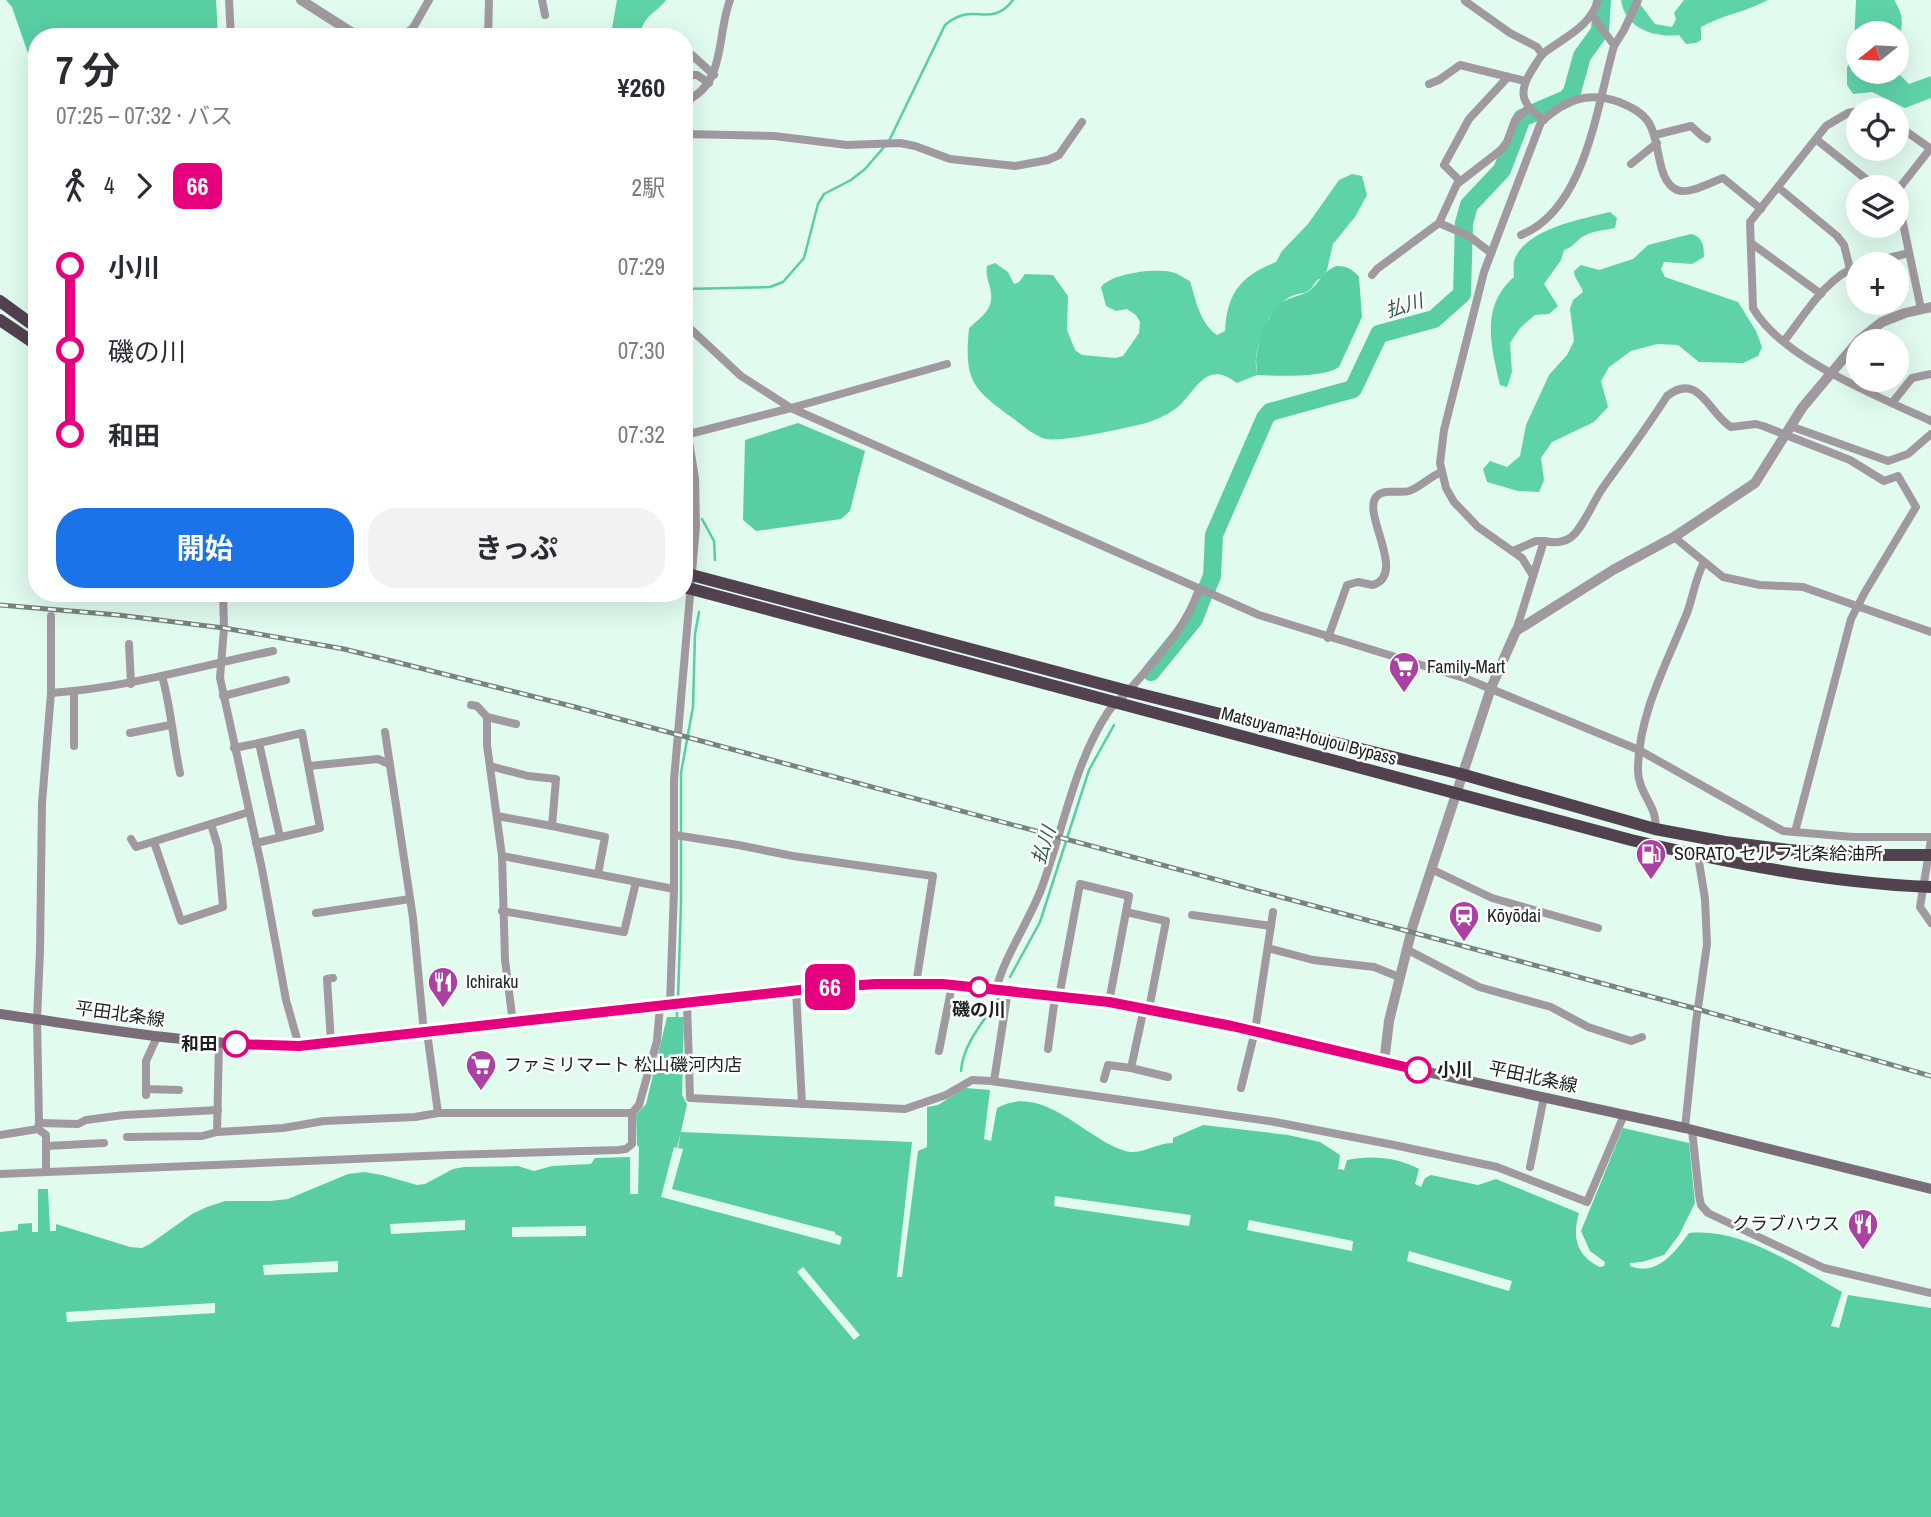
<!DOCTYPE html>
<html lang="ja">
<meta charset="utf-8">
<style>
:root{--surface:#fff;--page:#f2f2f3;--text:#2b2b33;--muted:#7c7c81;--accent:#1a73e8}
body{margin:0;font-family:"Archivo Narrow","Noto Sans JP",sans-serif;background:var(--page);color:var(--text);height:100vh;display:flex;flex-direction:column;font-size:26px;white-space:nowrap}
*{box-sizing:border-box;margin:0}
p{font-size:23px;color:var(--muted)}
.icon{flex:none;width:38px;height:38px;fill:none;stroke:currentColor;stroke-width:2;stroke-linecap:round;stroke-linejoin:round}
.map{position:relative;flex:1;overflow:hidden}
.side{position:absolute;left:28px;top:28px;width:665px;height:574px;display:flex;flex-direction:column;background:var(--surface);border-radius:28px;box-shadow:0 7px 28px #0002}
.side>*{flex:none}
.badge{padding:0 14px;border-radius:10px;font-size:24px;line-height:46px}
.needle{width:46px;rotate:252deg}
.fabs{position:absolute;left:1846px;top:21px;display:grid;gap:14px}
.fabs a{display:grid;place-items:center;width:63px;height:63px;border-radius:50%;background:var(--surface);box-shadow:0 7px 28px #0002;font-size:35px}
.map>.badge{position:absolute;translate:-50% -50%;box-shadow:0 0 0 4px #fff}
.legs{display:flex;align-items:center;gap:10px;height:77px;padding:0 28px;font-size:23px}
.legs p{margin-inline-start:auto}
.overview{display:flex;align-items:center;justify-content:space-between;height:119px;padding:0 28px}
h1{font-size:38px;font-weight:700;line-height:52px}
.cta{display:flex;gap:14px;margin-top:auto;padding:14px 28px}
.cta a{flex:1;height:80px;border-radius:28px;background:var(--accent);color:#fff;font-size:28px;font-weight:700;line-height:80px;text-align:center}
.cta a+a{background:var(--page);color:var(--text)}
ul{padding:0 28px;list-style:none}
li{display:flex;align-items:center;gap:24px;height:84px;font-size:26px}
li i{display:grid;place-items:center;width:10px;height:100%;margin:0 9px;background:currentColor}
li i::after{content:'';width:18px;height:18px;margin:-9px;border:5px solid;border-radius:50%;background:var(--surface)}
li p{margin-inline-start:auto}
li:first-child i{background:linear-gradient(#0000 50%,currentColor 0)}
li:last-child i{background:linear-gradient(currentColor 50%,#0000 0)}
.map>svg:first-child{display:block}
.forest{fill:#5fd3a8}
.water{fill:#59cea3}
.pier{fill:#e1fbef}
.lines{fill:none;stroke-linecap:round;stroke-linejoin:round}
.stream{stroke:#59cea3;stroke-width:2.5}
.river{stroke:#59cea3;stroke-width:18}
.minor{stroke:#a199a0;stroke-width:8}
.tertiary{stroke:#a199a0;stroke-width:10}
.secondary{stroke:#7a6d78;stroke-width:10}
.trunk{stroke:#524250;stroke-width:12}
.rail-casing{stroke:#75867e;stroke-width:5}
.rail{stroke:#fff;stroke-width:2.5;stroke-dasharray:8;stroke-linecap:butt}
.line-1-casing{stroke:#fff;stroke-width:16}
.line-1{stroke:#e6007e;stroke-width:10}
.stop-1-dot{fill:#fff;stroke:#e6007e;stroke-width:3.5}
.labels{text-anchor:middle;stroke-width:5;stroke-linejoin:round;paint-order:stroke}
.poi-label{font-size:18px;fill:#19221e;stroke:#fff;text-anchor:start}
.street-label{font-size:18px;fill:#19221e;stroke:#fff}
.stop-label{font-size:18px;font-weight:bold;fill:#19221e;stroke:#fff}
.water-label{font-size:19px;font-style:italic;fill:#2d5d4a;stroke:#fff}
</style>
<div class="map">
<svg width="1931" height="1517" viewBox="0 0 1931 1517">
<rect width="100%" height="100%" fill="#e1fbef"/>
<g class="forest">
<path d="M617,0h49c-11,15 -23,14 -26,37h-33l5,-9z"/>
<path d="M1621,0h16l18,24 17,3 4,-8 -2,-6 10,-13h84c-22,12 -46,15 -67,27v13l-5,3 -10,1 -7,-9c-26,3 -54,-7 -58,-35z"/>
<path d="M1856,0h38c10,15 10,26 3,42v-9h-39v39h39v-10l2,12 10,10 22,-8v22l-26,10 -33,-16 -19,2 -6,-9v-17l7,-20z"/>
<path d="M1352,174l10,2 5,19 -12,22 -22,27 -6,26 -4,8 -6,2c-11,18 -13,10 -27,17 -21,11 -31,39 -34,61 -1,5 1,12 1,17l-20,8c-30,-23 -39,4 -58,23 -8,7 -23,14 -33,17 -21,5 -81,19 -100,16 -10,-2 -23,-13 -32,-20 -42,-31 -50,-37 -45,-91 17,-15 27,-21 20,-44 -2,-7 -3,-11 -2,-18l8,-3 13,9 6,12 5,-2 6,-8 28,1 15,21 -1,34 8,20 7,5 33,3 8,-2 16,-23 1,-11 -4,-7 -9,-6 -11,2 -10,-5 -5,-19c10,-14 58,-20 74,-14 5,2 10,6 15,8 6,20 10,42 27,54l8,-4c2,-39 16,-55 51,-69l6,-11 26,-27 31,-44z"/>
<path d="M1610,212l7,6 -2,10c-11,2 -23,3 -33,9 -7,5 -9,10 -18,13l-3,10 -17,24 14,22 -9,8 -14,1 -15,13 -10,15 2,29 -5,15 -7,-2c-9,-38 -20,-79 14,-108 0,-5 -1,-12 0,-16 10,-32 68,-42 96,-49z"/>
<path d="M1691,234c12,3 13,12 13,23l-12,7 -28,-2 -3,7 4,8 73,25 18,29 6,16 -4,9 -15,7 -44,-1 -21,-17 -21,-1 -26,7 -22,16 -8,14 7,26 -14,15 -42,20 -11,16 3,22 -5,12 -21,-1 -31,-9 -4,-13 7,-8 17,6 13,-11 6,-31 23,-50 18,-20 7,-14 -4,-32 3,-9 10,-8c-2,-8 -9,-13 -9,-21l7,-6 18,5 34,-11 15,-14z"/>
</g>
<g class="water">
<polygon points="6,0 216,0 218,37 37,37 37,69 32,65 12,7"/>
<path d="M1336,266c10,0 17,3 23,11l3,40 -23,50c-16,11 -62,9 -82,8l-1,-16 6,-33c8,-5 7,-10 13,-17 8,-12 23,-11 34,-18 10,-7 14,-20 27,-25z"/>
<polygon points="798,423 865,451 850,511 841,519 756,531 743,520 745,440"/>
<path d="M667,1017h17l-2,78 5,9 -6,28 231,10 -15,135h5l16,-126 9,-4v-40l11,-2 27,-17 25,2 -6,49 7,2 6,-33c46,-26 88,31 128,43 16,5 32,-9 48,-8v-5l30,-13 85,10 32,7 20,13 -2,14 6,1 3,-10c23,-5 51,-3 72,9l-4,15 6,3 4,-9 6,-3 47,10 18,-6 83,34c-7,23 -3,43 21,54l4,-1 1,-4 -15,-11 -9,-20 42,-103 66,15 6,60 -16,32 -15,20 -22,7 -12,1v3c27,11 45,-14 59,-33 55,-5 107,33 153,59l-11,34 8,2 9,-33 83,13v209h-1931v-285l18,-2v-6l14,-1v9h6v-43h10l2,42h6v-7l74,23 12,1 8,-4 42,-30 15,-7 18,-6h45l18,-2 60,-25 16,-2 18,3 35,10 8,-1 28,-15 11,-2 54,-1 16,5 18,-5 39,-2 4,-6 35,-1v37h8l1,-47 -2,-2 -1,-30 10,-11z"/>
</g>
<g class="pier">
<polygon points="681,1132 678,1148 683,1149 672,1189 835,1232 835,1234 842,1237 840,1245 661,1197 674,1147 677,1148"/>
<polygon points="1055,1196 1191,1215 1189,1226 1054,1206"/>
<polygon points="465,1220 465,1230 391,1234 390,1224"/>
<polygon points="1249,1220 1353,1241 1352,1251 1247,1230"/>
<polygon points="586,1226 586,1236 512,1237 512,1227"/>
<polygon points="1409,1251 1512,1281 1509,1291 1407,1261"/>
<polygon points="338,1261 338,1272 264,1275 263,1265"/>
<polygon points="803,1267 860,1335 854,1340 797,1272"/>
<polygon points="215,1303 215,1313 67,1322 66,1312"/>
</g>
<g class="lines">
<g class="stream">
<path d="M889,141l56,-116c28,-25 45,5 68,-25"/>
<polyline points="684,289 770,287 783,282 804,258 818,204 824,194 851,180 865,169 885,146"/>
<polyline points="685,444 691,495"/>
<polyline points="702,519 714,541 715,560"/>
<polyline points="1010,977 1040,922 1089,770 1114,725"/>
<polyline points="678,999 681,904 681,773 693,707 695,634 699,612"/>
<polyline points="677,1017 677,1009"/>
<path d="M961,1071c2,-28 24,-51 38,-73"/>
</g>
<g class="river">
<polyline points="1207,588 1212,576 1214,535 1265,418 1270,412 1353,389 1379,334 1434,319 1462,294 1464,223 1469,205 1502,170 1522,118 1566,99 1572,92 1582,56 1600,31 1602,0"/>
<polyline points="1151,672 1194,619 1203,596"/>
</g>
<g class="minor">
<polyline points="229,0 231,37"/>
<polyline points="542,0 545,15"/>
<polyline points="1465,1 1510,33 1537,47 1542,54"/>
<polyline points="1592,15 1614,45"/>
<polyline points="401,37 413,28 429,0"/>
<polyline points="488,37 489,0"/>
<polyline points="692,55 714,75"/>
<polyline points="684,75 697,75 709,83"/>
<polyline points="1429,84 1439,80 1460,65 1525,81"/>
<path d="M684,102c43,-18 32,-66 46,-102"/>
<path d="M1858,111l-10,2 -22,13 -76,96 3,86c28,50 126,89 178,113"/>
<path d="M1544,120c-22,-15 -27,-27 -12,-50 4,-6 7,-13 13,-18 20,-15 46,-26 53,-52"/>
<polyline points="1897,125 1931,149"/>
<polyline points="684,134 774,136 847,145 900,143 915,146 950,159 1015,166 1048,160 1059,155 1082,122"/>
<polyline points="1655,135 1691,126 1702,136 1707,139"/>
<polyline points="1817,140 1876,187"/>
<polyline points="1631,164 1657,143"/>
<polyline points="1460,181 1444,165 1469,119 1508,77"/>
<polyline points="1779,188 1837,236 1844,245 1850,269"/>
<polyline points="1897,191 1930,149"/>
<polyline points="1897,206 1901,214 1921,309"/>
<polyline points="1439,223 1469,236 1491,253"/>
<path d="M1521,235c65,-26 76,-130 93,-189l10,-16 14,-30"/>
<polyline points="1751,243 1821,294"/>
<polyline points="1863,264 1909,253"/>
<polyline points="1372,275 1377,269 1439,223 1457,184 1501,150 1507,142 1515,120 1529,108"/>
<polyline points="684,323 741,376 791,408 1259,615 1467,679 1639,750 1783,831 1853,837 1931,837"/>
<path d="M1784,341c20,-25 42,-64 74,-75"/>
<polyline points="1892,403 1912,378 1931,374"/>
<polyline points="1790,426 1888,461 1908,454 1931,434"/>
<polyline points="689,434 791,408 947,364"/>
<polyline points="1674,537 1723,577 1760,585 1803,587 1931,632"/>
<polyline points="1513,551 1536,541 1544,541"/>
<path d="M1532,574l-10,-16 -44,-31 -24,-25 -8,-14 -6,-25 4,-33 40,-158 57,-150c24,-22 46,-31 78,-20 12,5 23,10 30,21 12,19 7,58 28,67 12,5 34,-8 46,-12l38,31"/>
<polyline points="223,593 224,628 220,678 262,869 286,1000 299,1046"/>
<path d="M1516,631l28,-90c9,2 18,2 26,-3 12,-8 23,-36 32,-49 22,-31 45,-61 65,-93 32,-25 42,18 64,31l25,-3 7,2 87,34 34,21 14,-5 18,31 -51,85 -14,27 -56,213"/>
<path d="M1328,638l19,-53 11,-3 15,3c35,-11 -13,-73 4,-89 8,-8 22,-2 32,-5 12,-4 21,-15 33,-19"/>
<polyline points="129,644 131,684"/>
<path d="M162,676c9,31 11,65 18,97"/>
<path d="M51,693c76,-5 148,-27 222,-42"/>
<polyline points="223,696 286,680"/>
<polyline points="471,705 477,706 487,717 516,724"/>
<polyline points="487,717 487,745 502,856 505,960 513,1023"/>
<polyline points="385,732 413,918 424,1033"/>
<polyline points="130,733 170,725"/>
<polyline points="74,746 74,691"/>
<polyline points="234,748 259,743"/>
<polyline points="309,766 378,759 389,764"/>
<polyline points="490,766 528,776 556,779 552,826 497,816"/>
<polyline points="552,826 605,837 598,874"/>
<path d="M1655,829c4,-23 -18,-35 -17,-61 1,-55 29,-105 49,-155 7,-19 7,-31 17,-51"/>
<polyline points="675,835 738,845 793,856 933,876 916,984"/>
<polyline points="131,839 136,847 249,812"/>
<polyline points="1931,840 1920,907 1931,923"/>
<polyline points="154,842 181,921 223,907 218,847 211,824"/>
<polyline points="256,843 320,828 302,733 259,743 280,837"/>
<polyline points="502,856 674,889"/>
<polyline points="1431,869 1492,898 1598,928"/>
<polyline points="502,911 624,932 636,882"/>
<polyline points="1126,912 1166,921 1149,1009"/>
<polyline points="316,913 410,899"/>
<polyline points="1192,915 1271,926"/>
<polyline points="1268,948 1313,960 1374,967 1399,977"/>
<polyline points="1406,949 1479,987 1551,1007 1588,1027 1631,1041 1642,1037"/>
<path d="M996,989c10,-36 33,-67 46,-102 21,-57 32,-123 66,-175 6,-9 15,-15 22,-23 26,-30 57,-62 69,-100"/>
<polyline points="796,990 802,1104"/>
<polyline points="1059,997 1080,884 1129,896 1109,1002"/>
<polyline points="687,1003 690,1098 905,1109 946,1095 972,1080 991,1081 1275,1122 1394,1145 1497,1167 1587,1202 1624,1115"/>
<polyline points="670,1005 674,889 674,780 696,526 695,478 684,412"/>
<polyline points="1144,1008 1131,1068 1168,1077"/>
<polyline points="427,1032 438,1113"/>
<polyline points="331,1042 327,979 333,978"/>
<polyline points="1048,1049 1055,997"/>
<polyline points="939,1051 952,985"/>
<polyline points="1104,1079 1108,1065 1131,1068"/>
<polyline points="994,1081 1008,990"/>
<polyline points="1241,1088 1255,1031 1273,912"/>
<polyline points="146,1089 179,1090"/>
<polyline points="146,1095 146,1061 157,1037"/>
<polyline points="39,1123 78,1124 86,1120 124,1115 218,1110"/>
<polyline points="1685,1128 1696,1022 1707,944 1705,899 1698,856"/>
<polyline points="38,1129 46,1135 46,1171"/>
<polyline points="1692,1130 1699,1195 1701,1205 1708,1213 1824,1268 1931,1293"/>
<polyline points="217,1132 219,1043"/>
<polyline points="0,1135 38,1129 39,1123 37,1019 40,951 42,803 51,693 51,616"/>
<polyline points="127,1137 202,1136 217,1132 283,1128 324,1121 415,1117 438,1113 632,1113 639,1105 657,1041 660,1006"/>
<polyline points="47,1146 104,1143"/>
<polyline points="1530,1167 1544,1097"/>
<polyline points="0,1174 448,1155 618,1150 626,1149 632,1144 632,1113"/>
</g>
<g class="tertiary">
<polyline points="301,0 359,37"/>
<polyline points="1384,1063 1389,1021 1413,925 1491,688 1516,631 1613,570 1674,537 1755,483 1802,408 1859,340 1882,322 1905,313 1931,307"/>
</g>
<path class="secondary" d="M0,1014c100,14 198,32 299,32l510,-57 107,-5 80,5 113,13 123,24 140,34 313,68 246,61"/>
<g class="trunk">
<polyline points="0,301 37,328"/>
<polyline points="0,320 37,345"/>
<polyline points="684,573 1128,691 1461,774 1655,829 1725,842 1789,850 1856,855 1931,855"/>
<path d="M684,587l947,253c99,23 198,43 300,47"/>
</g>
<g class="rail-casing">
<polyline id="rail" points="0,605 118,615 224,628 344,649 575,707 1411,932 1697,1009 1931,1076"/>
</g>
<use href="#rail" class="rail"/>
</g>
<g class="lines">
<g class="line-1-casing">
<polyline id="line-1" points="236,1044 299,1046 809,989 875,984 943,984 1109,1002 1232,1026 1418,1070"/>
</g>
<use href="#line-1" class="line-1"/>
</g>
<defs>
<g id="supermarket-pin" transform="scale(1.575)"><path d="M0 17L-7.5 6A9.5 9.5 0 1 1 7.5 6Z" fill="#aa41a3" stroke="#fff"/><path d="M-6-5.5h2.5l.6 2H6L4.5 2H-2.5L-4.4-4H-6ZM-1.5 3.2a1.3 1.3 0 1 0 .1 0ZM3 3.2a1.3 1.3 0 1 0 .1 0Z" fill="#fff"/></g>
<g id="fuel-pin" transform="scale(1.575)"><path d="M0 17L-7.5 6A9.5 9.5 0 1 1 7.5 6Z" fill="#aa41a3" stroke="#fff"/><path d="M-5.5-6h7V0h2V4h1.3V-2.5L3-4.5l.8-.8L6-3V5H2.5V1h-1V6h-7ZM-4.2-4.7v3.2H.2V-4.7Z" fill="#fff"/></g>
<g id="station-pin" transform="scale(1.575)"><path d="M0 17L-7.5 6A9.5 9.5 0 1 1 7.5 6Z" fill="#aa41a3" stroke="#fff"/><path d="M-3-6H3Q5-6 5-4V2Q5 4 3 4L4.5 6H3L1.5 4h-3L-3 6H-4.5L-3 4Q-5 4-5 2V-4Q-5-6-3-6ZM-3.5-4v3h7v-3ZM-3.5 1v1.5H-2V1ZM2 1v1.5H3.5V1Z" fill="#fff"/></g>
<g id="restaurant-pin" transform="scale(1.575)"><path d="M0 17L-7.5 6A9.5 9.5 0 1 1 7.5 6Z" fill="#aa41a3" stroke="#fff"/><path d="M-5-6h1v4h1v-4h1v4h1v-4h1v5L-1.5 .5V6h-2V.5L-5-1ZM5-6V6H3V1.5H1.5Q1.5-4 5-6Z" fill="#fff"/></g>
</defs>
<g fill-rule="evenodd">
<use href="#supermarket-pin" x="1404" y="667"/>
<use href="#fuel-pin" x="1651" y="854"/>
<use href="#station-pin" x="1464" y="916"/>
<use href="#restaurant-pin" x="443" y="982"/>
<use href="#supermarket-pin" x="481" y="1065"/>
<use href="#restaurant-pin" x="1863" y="1224"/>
</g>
<g class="stop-1-dot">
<circle cx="979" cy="987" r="9"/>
<circle cx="236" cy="1044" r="12"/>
<circle cx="1418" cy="1070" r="12"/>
</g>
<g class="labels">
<g class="poi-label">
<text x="1427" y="673">Family-Mart</text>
<text x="1674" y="860">SORATO セルフ北条給油所</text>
<text x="1487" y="922">Kōyōdai</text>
<text x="466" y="988">Ichiraku</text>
<text x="504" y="1071">ファミリマート 松山磯河内店</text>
<text x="1840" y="1230" text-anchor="end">クラブハウス</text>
</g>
<g class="street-label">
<text transform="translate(1309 736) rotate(15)" y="6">Matsuyama-Houjou Bypass</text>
<text transform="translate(120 1014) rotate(8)" y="6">平田北条線</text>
<text transform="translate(1533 1077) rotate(12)" y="6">平田北条線</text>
</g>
<g class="stop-label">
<text x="979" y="1016">磯の川</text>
<text x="217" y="1050" text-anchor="end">和田</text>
<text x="1437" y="1076" text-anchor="start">小川</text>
</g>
<g class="water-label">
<text transform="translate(1404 305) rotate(-17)" y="7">払川</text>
<text transform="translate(1043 845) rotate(-72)" y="7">払川</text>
</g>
</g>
</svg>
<div class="fabs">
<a><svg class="needle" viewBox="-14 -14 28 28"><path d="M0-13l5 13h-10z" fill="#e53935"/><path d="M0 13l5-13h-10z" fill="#7c7c81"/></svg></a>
<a><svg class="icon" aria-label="locate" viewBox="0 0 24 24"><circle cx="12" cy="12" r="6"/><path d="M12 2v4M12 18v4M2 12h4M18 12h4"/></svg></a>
<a><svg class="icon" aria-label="layers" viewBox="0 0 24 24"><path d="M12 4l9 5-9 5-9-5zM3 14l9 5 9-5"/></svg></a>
<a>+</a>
<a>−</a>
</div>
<b class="badge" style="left:830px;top:987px;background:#e6007e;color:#fff">66</b>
<section class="side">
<div class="overview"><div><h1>7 分</h1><p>07:25 – 07:32 · バス</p></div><b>¥260</b></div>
<div class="legs"><svg class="icon" aria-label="walk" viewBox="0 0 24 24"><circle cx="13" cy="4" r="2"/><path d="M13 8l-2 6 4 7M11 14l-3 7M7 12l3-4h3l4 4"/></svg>4<svg class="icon" aria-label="forward" viewBox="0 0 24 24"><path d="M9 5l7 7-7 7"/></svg><b class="badge" style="background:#e6007e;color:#fff">66</b><p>2駅</p></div>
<ul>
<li><i style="color:#e6007e"></i><b>小川</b><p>07:29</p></li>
<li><i style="color:#e6007e"></i><span>磯の川</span><p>07:30</p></li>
<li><i style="color:#e6007e"></i><b>和田</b><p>07:32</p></li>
</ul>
<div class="cta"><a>開始</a><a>きっぷ</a></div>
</section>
</div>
